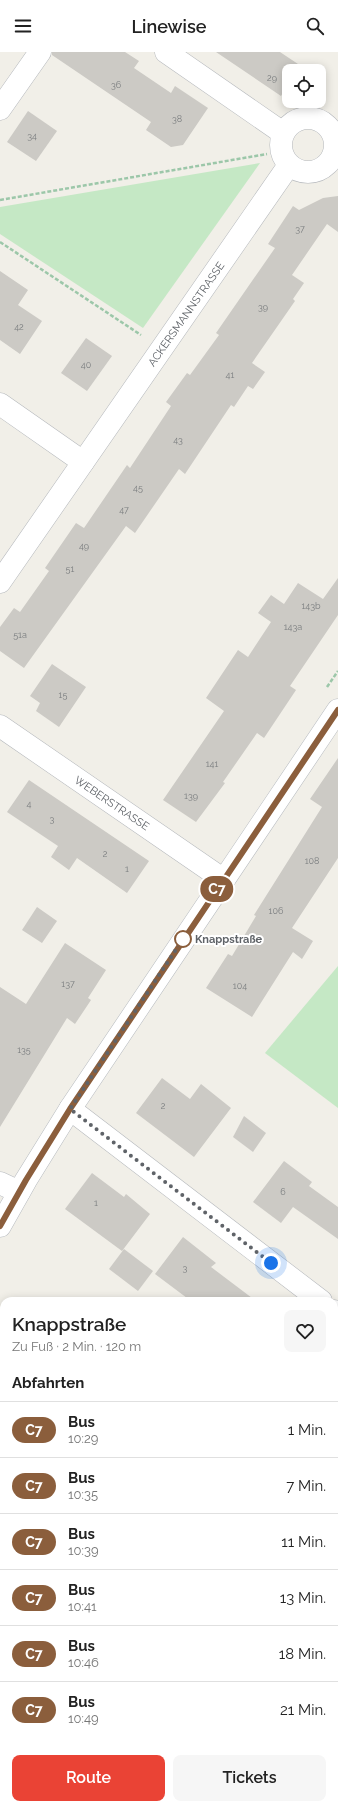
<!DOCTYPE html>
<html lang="de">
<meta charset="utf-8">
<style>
:root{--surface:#fff;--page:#f6f6f6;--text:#222;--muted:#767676;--line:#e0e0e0;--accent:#ea4335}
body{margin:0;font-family:Raleway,sans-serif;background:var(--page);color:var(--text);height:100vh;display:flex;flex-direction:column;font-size:15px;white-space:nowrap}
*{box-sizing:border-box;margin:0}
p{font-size:13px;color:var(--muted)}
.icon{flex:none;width:22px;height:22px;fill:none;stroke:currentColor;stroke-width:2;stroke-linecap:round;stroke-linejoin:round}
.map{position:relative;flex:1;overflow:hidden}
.panel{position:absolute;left:0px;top:1245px;width:338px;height:512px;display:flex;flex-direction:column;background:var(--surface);border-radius:12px 12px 0 0;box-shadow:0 2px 10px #0003}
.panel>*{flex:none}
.badge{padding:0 8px;border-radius:13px;font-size:14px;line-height:26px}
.tools{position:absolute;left:282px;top:12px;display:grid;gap:8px}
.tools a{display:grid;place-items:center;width:44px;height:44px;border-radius:8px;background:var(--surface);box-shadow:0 2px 10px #0003;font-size:20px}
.you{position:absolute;width:20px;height:20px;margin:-10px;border:3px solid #fff;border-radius:50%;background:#1a73e8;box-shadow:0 0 0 6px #1a73e833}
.map>.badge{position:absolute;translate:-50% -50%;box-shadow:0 0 0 2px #fff}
h2{padding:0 12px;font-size:15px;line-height:36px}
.round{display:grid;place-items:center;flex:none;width:42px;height:42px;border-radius:8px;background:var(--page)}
.overview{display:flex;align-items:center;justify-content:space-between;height:68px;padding:0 12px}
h1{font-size:19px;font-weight:600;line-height:30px}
.action{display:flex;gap:8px;margin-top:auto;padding:8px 12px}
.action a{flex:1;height:46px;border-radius:8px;background:var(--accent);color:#fff;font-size:16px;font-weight:600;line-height:46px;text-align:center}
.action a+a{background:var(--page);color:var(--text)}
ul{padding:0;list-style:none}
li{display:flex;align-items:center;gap:12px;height:56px;padding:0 12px;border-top:1px solid var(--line)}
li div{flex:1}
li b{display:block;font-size:15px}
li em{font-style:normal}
li .badge{min-width:44px;font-weight:700;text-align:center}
header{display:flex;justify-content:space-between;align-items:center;height:52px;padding:0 12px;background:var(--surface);font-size:18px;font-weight:600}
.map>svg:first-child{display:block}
.green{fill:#c5e8c5}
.building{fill:#cccac5}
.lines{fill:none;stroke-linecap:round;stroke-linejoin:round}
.street-casing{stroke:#b5b8bc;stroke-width:23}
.secondary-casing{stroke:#b6babf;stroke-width:23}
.path{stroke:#9cc7a9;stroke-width:2.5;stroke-dasharray:4 2;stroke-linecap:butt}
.street{stroke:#fff;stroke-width:22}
.secondary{stroke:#fff;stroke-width:22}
.line-casing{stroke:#fff;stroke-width:9}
.line{stroke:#8b5e3c;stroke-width:6}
.walk{stroke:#5f6368;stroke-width:4;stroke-dasharray:0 7.2}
.stop-dot{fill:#fff;stroke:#8b5e3c;stroke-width:2}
.labels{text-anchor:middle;stroke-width:4;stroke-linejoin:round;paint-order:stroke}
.number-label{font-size:9px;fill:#7a7d7f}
.street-label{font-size:11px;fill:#5f6368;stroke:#fff}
.stop-label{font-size:11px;font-weight:bold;fill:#5f6368;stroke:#fff;text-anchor:start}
</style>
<header><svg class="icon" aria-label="menu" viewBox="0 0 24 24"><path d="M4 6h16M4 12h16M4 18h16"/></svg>Linewise<svg class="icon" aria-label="search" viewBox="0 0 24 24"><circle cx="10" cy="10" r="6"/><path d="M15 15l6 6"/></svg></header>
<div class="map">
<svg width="338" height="1757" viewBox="0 0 338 1757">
<rect width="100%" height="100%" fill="#f1efe8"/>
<g class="green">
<polygon points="260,111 143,276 0,182 0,155"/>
<polygon points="338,914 338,1056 265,1001"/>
</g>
<g class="building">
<polygon points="52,0 125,0 139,9 134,16 171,41 175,34 208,56 183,93 171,95 146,78 151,70 52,3"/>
<polygon points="216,0 280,0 301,14 297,19 289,19 289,31 281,44"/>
<polygon points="28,59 57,79 36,109 7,90"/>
<polygon points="338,144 338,180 327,172 292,223 304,231 293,247 295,249 252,311 265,320 253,337 248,334 234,355 231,353 185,422 179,417 135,481 126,474 24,616 0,599 0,575 14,556 20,560 49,519 45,516 76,471 84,476 127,413 130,416 171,354 166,350 187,321 190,323 219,283 216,281 275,196 268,192 293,154 299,158 323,146"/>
<polygon points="0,219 28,238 18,253 42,269 20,302 0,288"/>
<polygon points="86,286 112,304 87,339 61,321"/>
<polygon points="338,526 338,563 290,634 296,638 264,686 257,681 223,730 225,731 196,770 163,748 224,659 206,646 238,598 248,605 271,570 258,561 271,543 284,552 298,531 323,547"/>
<polygon points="52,612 86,635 59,675 36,659 40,651 30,644"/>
<polygon points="338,706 338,806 292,876 313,889 302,907 293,900 252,965 206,936 228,902 232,904 256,864 254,863 322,755 310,747"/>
<polygon points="29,728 149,809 127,841 77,806 69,818 51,805 58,794 7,760"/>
<polygon points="37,855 57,869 42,891 22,878"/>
<polygon points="65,891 106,918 88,946 91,948 75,972 67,966 0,1075 0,935 26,952"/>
<polygon points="162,1026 190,1047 201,1032 231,1056 194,1105 136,1061"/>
<polygon points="244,1064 266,1081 253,1100 233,1085"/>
<polygon points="284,1109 312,1130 309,1134 338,1155 338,1187 293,1155 281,1171 253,1150"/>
<polygon points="92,1121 124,1145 126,1142 150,1162 122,1199 65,1157"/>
<polygon points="183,1185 216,1211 211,1215 256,1249 191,1249 155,1222"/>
<polygon points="124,1197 153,1219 138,1239 109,1217"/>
</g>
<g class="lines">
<g class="street-casing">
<g id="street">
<polyline points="166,0 283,81"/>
<polyline points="0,57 40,0"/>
<circle cx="308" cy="93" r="27"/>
<polyline points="0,352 83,410"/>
<polyline points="0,530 289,113"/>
<polyline points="0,674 224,828"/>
<polyline points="70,1057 321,1249"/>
<polyline points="334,1259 338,1262"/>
<polyline points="334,1683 338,1684"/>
</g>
</g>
<g class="secondary-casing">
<g id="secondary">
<polyline points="0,1131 19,1140"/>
<polyline points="0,1174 26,1128 70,1057 338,658"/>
</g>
</g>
<g class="path">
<polyline points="0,148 267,102"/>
<polyline points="0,190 141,283"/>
<polyline points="327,635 338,619"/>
</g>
<use href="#street" class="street"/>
<use href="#secondary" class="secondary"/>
</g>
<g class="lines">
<g class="line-casing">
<polyline id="line" points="0,1174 26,1128 70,1057 338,658"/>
</g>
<use href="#line" class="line"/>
<polyline class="walk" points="183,887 70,1057 271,1211"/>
</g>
<circle class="stop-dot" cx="183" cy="887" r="8"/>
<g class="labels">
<g class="number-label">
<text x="272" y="29">29</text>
<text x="116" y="36">36</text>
<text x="177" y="70">38</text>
<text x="32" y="87">34</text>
<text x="300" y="180">37</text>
<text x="263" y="258">39</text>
<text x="19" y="278">42</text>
<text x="86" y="316">40</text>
<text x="230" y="326">41</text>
<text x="178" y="391">43</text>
<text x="138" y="439">45</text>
<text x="124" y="461">47</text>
<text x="84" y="497">49</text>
<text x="70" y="520">51</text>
<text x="311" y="557">143b</text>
<text x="293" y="578">143a</text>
<text x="20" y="586">51a</text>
<text x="63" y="646">15</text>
<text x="212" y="715">141</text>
<text x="191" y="747">139</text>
<text x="29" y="755">4</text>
<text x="52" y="770">3</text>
<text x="105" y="805">2</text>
<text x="312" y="812">108</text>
<text x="127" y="820">1</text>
<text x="276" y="862">106</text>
<text x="68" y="935">137</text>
<text x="240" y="937">104</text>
<text x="24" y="1001">135</text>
<text x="163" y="1057">2</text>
<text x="283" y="1143">6</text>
<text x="96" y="1154">1</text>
<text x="185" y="1219">3</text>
</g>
<g class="street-label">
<text transform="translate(186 262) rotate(-55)" y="4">ACKERSMANNSTRASSE</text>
<text transform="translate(112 751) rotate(34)" y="4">WEBERSTRASSE</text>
</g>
<g class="stop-label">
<text x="195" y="891">Knappstraße</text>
</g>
</g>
</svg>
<div class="tools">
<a><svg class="icon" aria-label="locate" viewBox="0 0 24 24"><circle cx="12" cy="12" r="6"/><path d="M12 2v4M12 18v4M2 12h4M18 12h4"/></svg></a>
</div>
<div class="you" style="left:271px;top:1211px"></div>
<b class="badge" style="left:217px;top:837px;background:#8b5e3c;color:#fff">C7</b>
<section class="panel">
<div class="overview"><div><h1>Knappstraße</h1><p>Zu Fuß · 2 Min. · 120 m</p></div><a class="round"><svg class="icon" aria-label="heart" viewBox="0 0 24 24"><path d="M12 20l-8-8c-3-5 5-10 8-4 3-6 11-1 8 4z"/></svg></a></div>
<h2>Abfahrten</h2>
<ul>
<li><span class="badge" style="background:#8b5e3c;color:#fff">C7</span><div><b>Bus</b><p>10:29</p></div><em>1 Min.</em></li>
<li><span class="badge" style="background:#8b5e3c;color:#fff">C7</span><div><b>Bus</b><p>10:35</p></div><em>7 Min.</em></li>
<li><span class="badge" style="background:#8b5e3c;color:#fff">C7</span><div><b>Bus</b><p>10:39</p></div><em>11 Min.</em></li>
<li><span class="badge" style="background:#8b5e3c;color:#fff">C7</span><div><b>Bus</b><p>10:41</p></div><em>13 Min.</em></li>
<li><span class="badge" style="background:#8b5e3c;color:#fff">C7</span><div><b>Bus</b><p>10:46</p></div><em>18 Min.</em></li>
<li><span class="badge" style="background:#8b5e3c;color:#fff">C7</span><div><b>Bus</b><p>10:49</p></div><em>21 Min.</em></li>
</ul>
<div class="action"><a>Route</a><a>Tickets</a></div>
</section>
</div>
